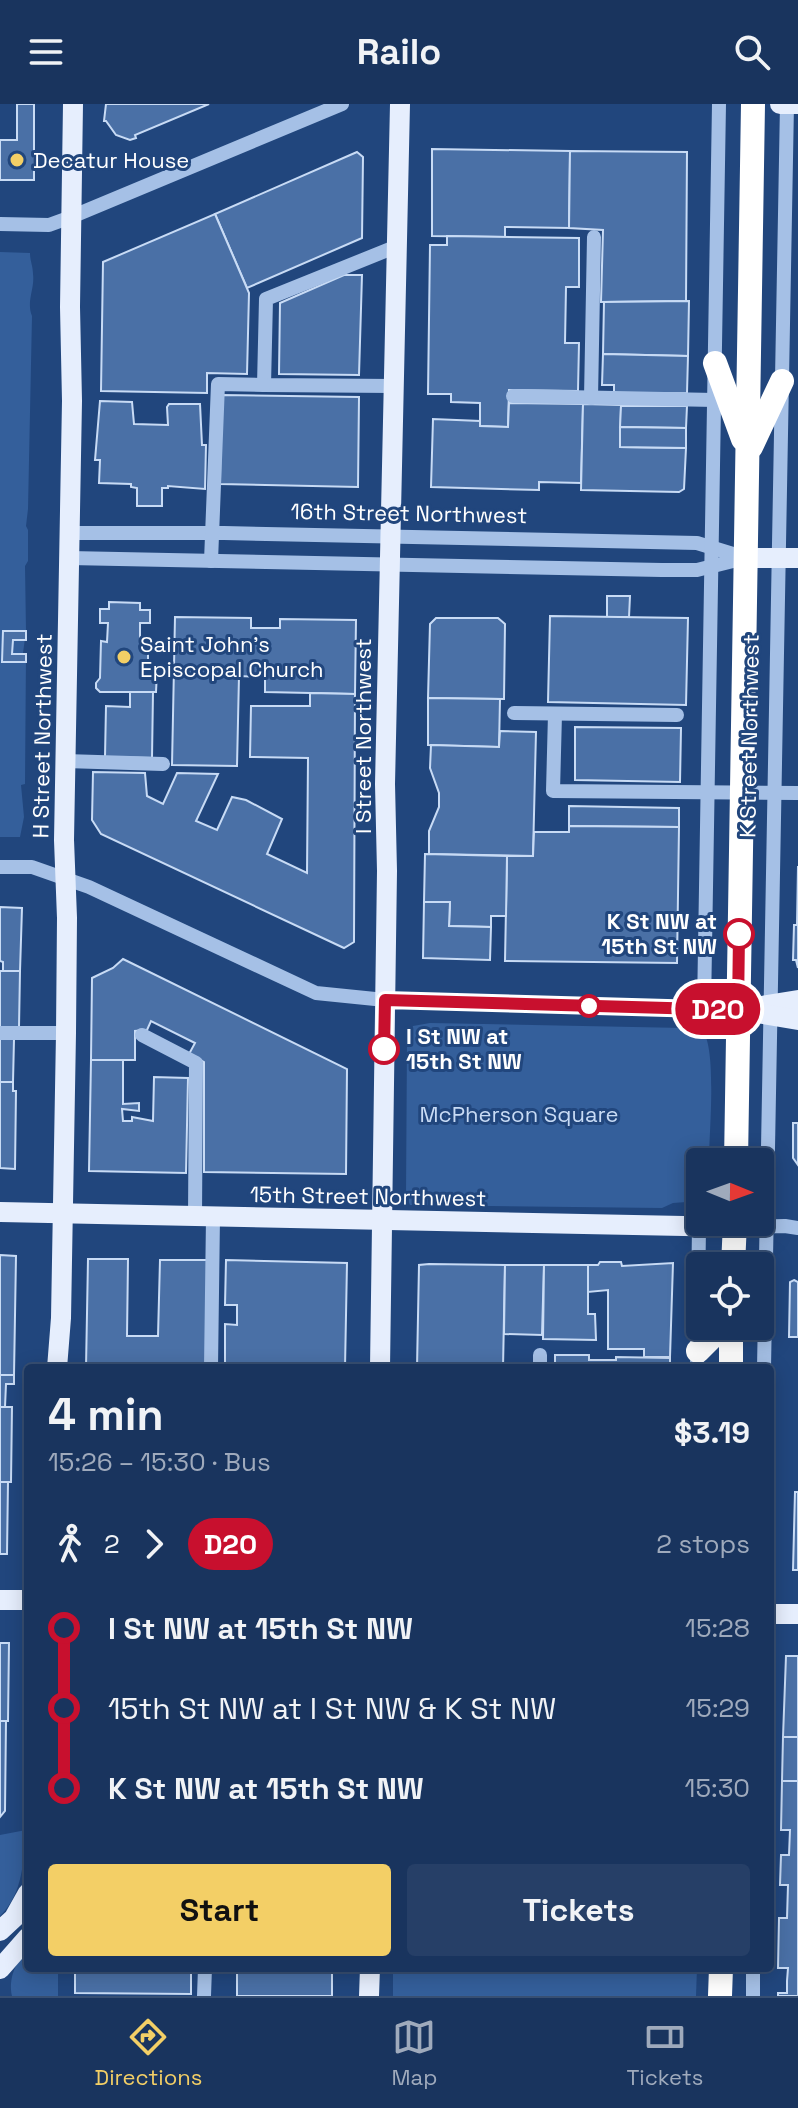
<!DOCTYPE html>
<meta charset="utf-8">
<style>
:root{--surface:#19345e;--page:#263f67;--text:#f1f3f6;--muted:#9faabc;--line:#374f73;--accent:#f3cf66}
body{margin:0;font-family:"Space Grotesk",sans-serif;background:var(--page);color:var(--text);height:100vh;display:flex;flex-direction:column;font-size:30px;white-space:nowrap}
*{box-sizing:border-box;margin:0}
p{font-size:26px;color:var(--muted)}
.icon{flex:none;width:44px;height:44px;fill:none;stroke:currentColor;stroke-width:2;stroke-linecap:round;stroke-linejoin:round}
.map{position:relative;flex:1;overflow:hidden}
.details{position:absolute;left:24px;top:1260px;width:750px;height:608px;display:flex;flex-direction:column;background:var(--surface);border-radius:8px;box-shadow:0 4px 20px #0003,0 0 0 2px var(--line)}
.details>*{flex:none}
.badge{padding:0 16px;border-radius:26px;font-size:28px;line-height:52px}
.needle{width:52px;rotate:91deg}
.buttons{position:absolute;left:686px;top:1044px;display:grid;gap:16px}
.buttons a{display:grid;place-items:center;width:88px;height:88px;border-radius:8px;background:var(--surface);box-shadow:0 4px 20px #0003,0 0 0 2px var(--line);font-size:40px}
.map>.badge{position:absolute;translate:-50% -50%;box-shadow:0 0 0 4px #fff}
.legs{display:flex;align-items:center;gap:12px;height:88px;padding:0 24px;font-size:26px}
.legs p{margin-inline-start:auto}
.head{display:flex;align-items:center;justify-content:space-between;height:136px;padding:0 24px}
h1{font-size:44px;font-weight:800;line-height:60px}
.primary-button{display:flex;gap:16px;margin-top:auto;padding:16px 24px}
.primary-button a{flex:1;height:92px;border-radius:8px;background:var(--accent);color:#111;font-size:32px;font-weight:800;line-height:92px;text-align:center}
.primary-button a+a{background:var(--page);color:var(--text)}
ul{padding:0 24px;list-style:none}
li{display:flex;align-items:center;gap:28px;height:80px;font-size:30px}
li i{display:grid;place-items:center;width:12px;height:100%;margin:0 10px;background:currentColor}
li i::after{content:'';width:20px;height:20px;margin:-10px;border:6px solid;border-radius:50%;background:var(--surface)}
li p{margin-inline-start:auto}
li:first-child i{background:linear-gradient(#0000 50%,currentColor 0)}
li:last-child i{background:linear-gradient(currentColor 50%,#0000 0)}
header{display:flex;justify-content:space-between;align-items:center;height:104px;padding:0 24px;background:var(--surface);font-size:36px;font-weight:800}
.dock{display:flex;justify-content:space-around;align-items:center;height:112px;border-top:2px solid var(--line);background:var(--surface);font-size:22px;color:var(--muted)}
.dock a{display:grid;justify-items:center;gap:4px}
.dock .active{color:var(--accent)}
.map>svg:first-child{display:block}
.green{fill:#345f9b}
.building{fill:#4a70a6;stroke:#c8dbf5;stroke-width:2}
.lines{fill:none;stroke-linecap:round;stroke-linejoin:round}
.minor{stroke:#a5c0e6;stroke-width:14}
.major{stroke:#e6eefd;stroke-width:20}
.highway{stroke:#fff;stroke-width:24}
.line-1-casing{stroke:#fff;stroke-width:18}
.line-1{stroke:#c8102e;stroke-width:12}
.poi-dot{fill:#f3cf66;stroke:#21467d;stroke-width:3}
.stop-1-dot{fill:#fff;stroke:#c8102e;stroke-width:4}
.labels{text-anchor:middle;stroke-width:6;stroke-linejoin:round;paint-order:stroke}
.poi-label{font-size:22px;fill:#fff;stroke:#21467d;text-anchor:start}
.street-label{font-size:22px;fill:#fff;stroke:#21467d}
.stop-label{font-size:22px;font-weight:bold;fill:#fff;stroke:#21467d;text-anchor:end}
.park-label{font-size:22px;fill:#c8dbf5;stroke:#21467d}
</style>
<header><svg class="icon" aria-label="menu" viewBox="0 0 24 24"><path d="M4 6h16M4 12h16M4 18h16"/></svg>Railo<svg class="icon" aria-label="search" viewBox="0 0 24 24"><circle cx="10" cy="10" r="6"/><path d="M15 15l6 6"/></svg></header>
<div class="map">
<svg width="798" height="1892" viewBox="0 0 798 1892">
<rect width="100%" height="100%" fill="#21467d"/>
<g class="green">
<path d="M0,148l30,1c0,8 3,13 3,21 2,15 -7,27 -1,42l-4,193 -2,17 2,4v31l-3,5 1,65 -3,22 3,1 -1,130 -4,1 3,32 -4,20h-20z"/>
<path d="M430,919l254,5 19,3c14,20 6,104 6,131h-9v39l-27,2 -11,5 -252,-3 -4,-10 1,-155 6,-14z"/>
<path d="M26,1726c-3,31 -2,62 -26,86v-81z"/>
<path d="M28,1844v20h30v28h-46c-4,-18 4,-34 16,-48z"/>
<polygon points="393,1864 697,1864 696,1892 393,1892"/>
</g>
<g class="building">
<polygon points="17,0 34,0 34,76 0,76 0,36 17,36"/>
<polygon points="106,0 209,0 135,31 136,34 130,36 116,31 106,17 104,17"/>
<polygon points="432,45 570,47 569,124 505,123 505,133 432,132"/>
<polygon points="570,47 687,48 686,197 601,198 603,126 569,124"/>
<polygon points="357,48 363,53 362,134 247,184 215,110"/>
<polygon points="215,110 249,189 247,270 207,269 207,289 101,287 103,158"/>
<polygon points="447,132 579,134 579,183 566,183 565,239 579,239 578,287 509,286 508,323 480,322 480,299 451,298 451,290 428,290 430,141 447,141"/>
<polygon points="344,171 362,171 359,271 279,270 280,199"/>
<polygon points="689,197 688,252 603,250 604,198"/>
<polygon points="603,250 688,252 687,289 614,290 614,281 602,281"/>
<polygon points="221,291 359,293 358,383 220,380"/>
<polygon points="100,297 132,298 134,320 168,321 167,303 169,300 200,300 202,341 206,341 205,385 168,382 168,384 162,384 162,402 137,402 137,384 131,383 131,380 99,379 100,356 95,356"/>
<polygon points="509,299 583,300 581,379 539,378 539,386 431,383 433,315 480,317 480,322 508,323"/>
<polygon points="583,300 621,301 620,343 686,344 684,385 679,388 581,386"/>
<polygon points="621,302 687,302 686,324 620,323"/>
<polygon points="620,323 686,324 686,344 620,343"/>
<polygon points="607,492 630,492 629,513 607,513"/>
<polygon points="109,498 140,499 140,506 150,506 150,519 140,519 140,538 148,538 148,567 157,567 156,588 100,588 96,584 96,579 100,574 101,537 107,538 108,519 100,519 100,505 109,505"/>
<polygon points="550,512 688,514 686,601 548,598"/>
<polygon points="175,513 251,514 251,524 280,524 280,515 356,516 355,590 265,588 265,573 239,572 237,662 172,661"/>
<polygon points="436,514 498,514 505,520 504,595 428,594 430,520"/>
<polygon points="3,527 26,527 26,536 13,536 12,550 26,550 26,558 2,558"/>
<polygon points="130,588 153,588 152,654 105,653 106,602 130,603"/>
<polygon points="310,589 355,590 354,838 344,844 101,730 92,716 93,668 145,669 147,692 163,700 177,669 218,670 196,717 217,726 232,693 246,696 282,715 267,750 307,769 308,654 250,653 251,602 310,602"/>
<polygon points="428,594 500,595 499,643 428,641"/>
<polygon points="575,623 681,624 680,678 575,676"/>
<polygon points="500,627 536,628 533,752 429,750 429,727 439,703 439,689 430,664 431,641 499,643"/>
<polygon points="569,702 679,704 679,723 569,722"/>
<polygon points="569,722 679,723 677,859 505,857 507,752 533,752 534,728 569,728"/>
<polygon points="425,750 507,752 506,812 491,812 491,823 449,822 450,798 424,798"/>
<polygon points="798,762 798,864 796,856 793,856 794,821 797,821"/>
<polygon points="424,798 450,798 449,822 491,823 490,856 423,854"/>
<polygon points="0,803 22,804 20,867 3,867 3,858 0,857"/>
<polygon points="123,855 347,965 346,1070 204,1068 204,958 189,950 195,939 151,917 147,926 135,927 135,956 91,956 92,874 113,864"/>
<polygon points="0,867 20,867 19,923 0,923"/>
<polygon points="0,935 14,935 13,978 0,978"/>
<polygon points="91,956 123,956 123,1000 139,999 139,1007 122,1005 123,1017 132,1017 132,1013 153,1017 154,973 188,974 186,1069 89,1067"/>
<polygon points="0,978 13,978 13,987 16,987 15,1065 0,1064"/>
<polygon points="793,1019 798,1019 798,1061 793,1054"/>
<polygon points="0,1151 16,1152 14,1271 0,1271"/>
<polygon points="88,1155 128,1155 127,1232 158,1232 160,1156 211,1156 209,1264 86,1264"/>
<polygon points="226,1156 347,1159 345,1264 225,1264 225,1220 237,1221 237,1201 225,1201"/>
<polygon points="600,1158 621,1158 622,1162 673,1159 670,1253 644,1253 644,1245 608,1245 608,1186 588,1188 588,1161 598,1161"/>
<polygon points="429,1160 505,1161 503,1264 417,1264 419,1161"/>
<polygon points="505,1161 544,1161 542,1231 504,1230"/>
<polygon points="544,1161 588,1161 588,1210 595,1210 596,1236 543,1235"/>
<polygon points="794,1176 798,1178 798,1233 789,1233 790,1178"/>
<polygon points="555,1251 589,1251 589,1256 616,1256 616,1253 670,1254 670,1264 555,1264"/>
<polygon points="0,1271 14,1271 14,1280 6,1280 5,1303 0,1303"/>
<polygon points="0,1303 12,1303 11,1378 0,1378"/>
<polygon points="0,1378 8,1378 7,1450 0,1450"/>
<polygon points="795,1388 798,1388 798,1466 793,1466"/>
<polygon points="0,1539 9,1539 8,1617 0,1617"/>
<polygon points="786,1552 798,1552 798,1633 783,1633"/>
<polygon points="0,1617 6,1617 5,1707 0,1713"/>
<polygon points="783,1633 798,1633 798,1677 782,1677"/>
<polygon points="782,1677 798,1677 798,1892 778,1892 778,1889 787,1889 787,1877 788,1864 778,1864 779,1814 787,1814 788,1781 780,1781 781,1751 789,1751 790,1726 781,1726"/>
<polygon points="75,1864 191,1864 191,1890 75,1889"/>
<rect x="237" y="1864" width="95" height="28"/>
</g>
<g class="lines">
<g class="minor">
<polyline points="0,120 49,121 71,113 342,0"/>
<polyline points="393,282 264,281 266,195 395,143"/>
<polyline points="513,292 715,296"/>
<polyline points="591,294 594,133"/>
<polyline points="69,429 224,429 697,439 746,454"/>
<polyline points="69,454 662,466 697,466 745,454"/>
<polyline points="211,457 218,280 264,281"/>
<polyline points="514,609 677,611"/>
<polyline points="555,610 553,687 798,689"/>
<polyline points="65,657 163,660"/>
<polyline points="0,763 32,763 89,783 316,889 385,896 738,906"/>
<polyline points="704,904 719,0"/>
<polyline points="0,929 66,929"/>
<polyline points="142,931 196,959 195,1113"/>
<polyline points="734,1123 785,1122 798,1124"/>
<polyline points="211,1264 213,1113"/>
<polyline points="540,1264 540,1251"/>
<polyline points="697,1264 699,1124"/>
<polyline points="764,1264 787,0"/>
<polyline points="204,1892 205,1864"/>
<polyline points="753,1892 753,1864"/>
</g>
<g class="major">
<polyline points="780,0 798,0"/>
<polyline points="746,454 798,454"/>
<polyline points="738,906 798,896"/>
<polyline points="751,908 798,916"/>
<polyline points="0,1108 734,1123"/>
<polyline points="57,1264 61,1214 66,929 67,814 64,736 72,297 70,203 73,0"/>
<polyline points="380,1264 387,767 385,680 400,0"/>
<polyline points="0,1496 28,1496"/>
<polyline points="770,1510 798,1510"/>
<polyline points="0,1827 14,1814 28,1789"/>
<polyline points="0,1865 28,1833"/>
<polyline points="369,1892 370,1864"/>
</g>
<g class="highway">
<polyline points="715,259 743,335"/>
<polyline points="751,343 782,277"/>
<polyline points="736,1058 753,0"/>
<polyline points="733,1162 735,1118"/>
<polyline points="698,1247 723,1222"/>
<polyline points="731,1264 731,1222"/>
<polyline points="720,1892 721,1864"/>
</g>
</g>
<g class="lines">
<g class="line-1-casing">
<polyline id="line-1" points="384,945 385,896 738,906 739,830"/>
</g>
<use href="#line-1" class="line-1"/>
</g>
<g class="poi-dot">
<circle cx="17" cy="56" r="8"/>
<circle cx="124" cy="553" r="8"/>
</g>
<g class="stop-1-dot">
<circle cx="739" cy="830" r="14"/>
<circle cx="589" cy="902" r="10"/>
<circle cx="384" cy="945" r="14"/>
</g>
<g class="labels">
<g class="poi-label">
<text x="33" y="64">Decatur House</text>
<text x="140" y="548">Saint John's<tspan x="140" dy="25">Episcopal Church</tspan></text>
</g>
<g class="street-label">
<text transform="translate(409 409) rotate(1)" y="8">16th Street Northwest</text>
<text transform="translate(42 632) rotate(-89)" y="8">H Street Northwest</text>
<text transform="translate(363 632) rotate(-90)" y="8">I Street Northwest</text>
<text transform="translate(749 632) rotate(-89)" y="8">K Street Northwest</text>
<text transform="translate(368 1092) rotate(1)" y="8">15th Street Northwest</text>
</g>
<g class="stop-label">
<text x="717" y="825">K St NW at<tspan x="717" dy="25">15th St NW</tspan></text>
<text x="406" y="940" text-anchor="start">I St NW at<tspan x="406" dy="25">15th St NW</tspan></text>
</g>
<g class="park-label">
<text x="519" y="1018">McPherson Square</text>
</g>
</g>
</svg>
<div class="buttons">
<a><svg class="needle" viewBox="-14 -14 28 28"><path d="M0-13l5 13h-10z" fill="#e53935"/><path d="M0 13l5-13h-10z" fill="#9faabc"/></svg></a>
<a><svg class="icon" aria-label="locate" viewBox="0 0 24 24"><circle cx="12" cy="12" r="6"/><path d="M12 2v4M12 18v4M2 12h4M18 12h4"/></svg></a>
</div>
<b class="badge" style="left:718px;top:905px;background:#c8102e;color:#fff">D20</b>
<section class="details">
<div class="head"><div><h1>4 min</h1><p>15:26 – 15:30 · Bus</p></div><b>$3.19</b></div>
<div class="legs"><svg class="icon" aria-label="walk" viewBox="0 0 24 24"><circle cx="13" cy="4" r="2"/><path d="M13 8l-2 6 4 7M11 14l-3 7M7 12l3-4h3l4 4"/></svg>2<svg class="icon" aria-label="forward" viewBox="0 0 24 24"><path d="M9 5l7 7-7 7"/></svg><b class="badge" style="background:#c8102e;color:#fff">D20</b><p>2 stops</p></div>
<ul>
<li><i style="color:#c8102e"></i><b>I St NW at 15th St NW</b><p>15:28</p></li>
<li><i style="color:#c8102e"></i><span>15th St NW at I St NW &amp; K St NW</span><p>15:29</p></li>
<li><i style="color:#c8102e"></i><b>K St NW at 15th St NW</b><p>15:30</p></li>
</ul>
<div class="primary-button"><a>Start</a><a>Tickets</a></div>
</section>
</div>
<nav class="dock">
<a class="active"><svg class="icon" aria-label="directions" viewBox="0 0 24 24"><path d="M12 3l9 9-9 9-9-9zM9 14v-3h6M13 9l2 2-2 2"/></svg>Directions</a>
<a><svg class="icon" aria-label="map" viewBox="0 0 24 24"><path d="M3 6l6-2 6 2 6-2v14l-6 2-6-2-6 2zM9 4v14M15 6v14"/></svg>Map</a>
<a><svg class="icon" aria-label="tickets" viewBox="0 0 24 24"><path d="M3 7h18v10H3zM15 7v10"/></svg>Tickets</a>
</nav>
